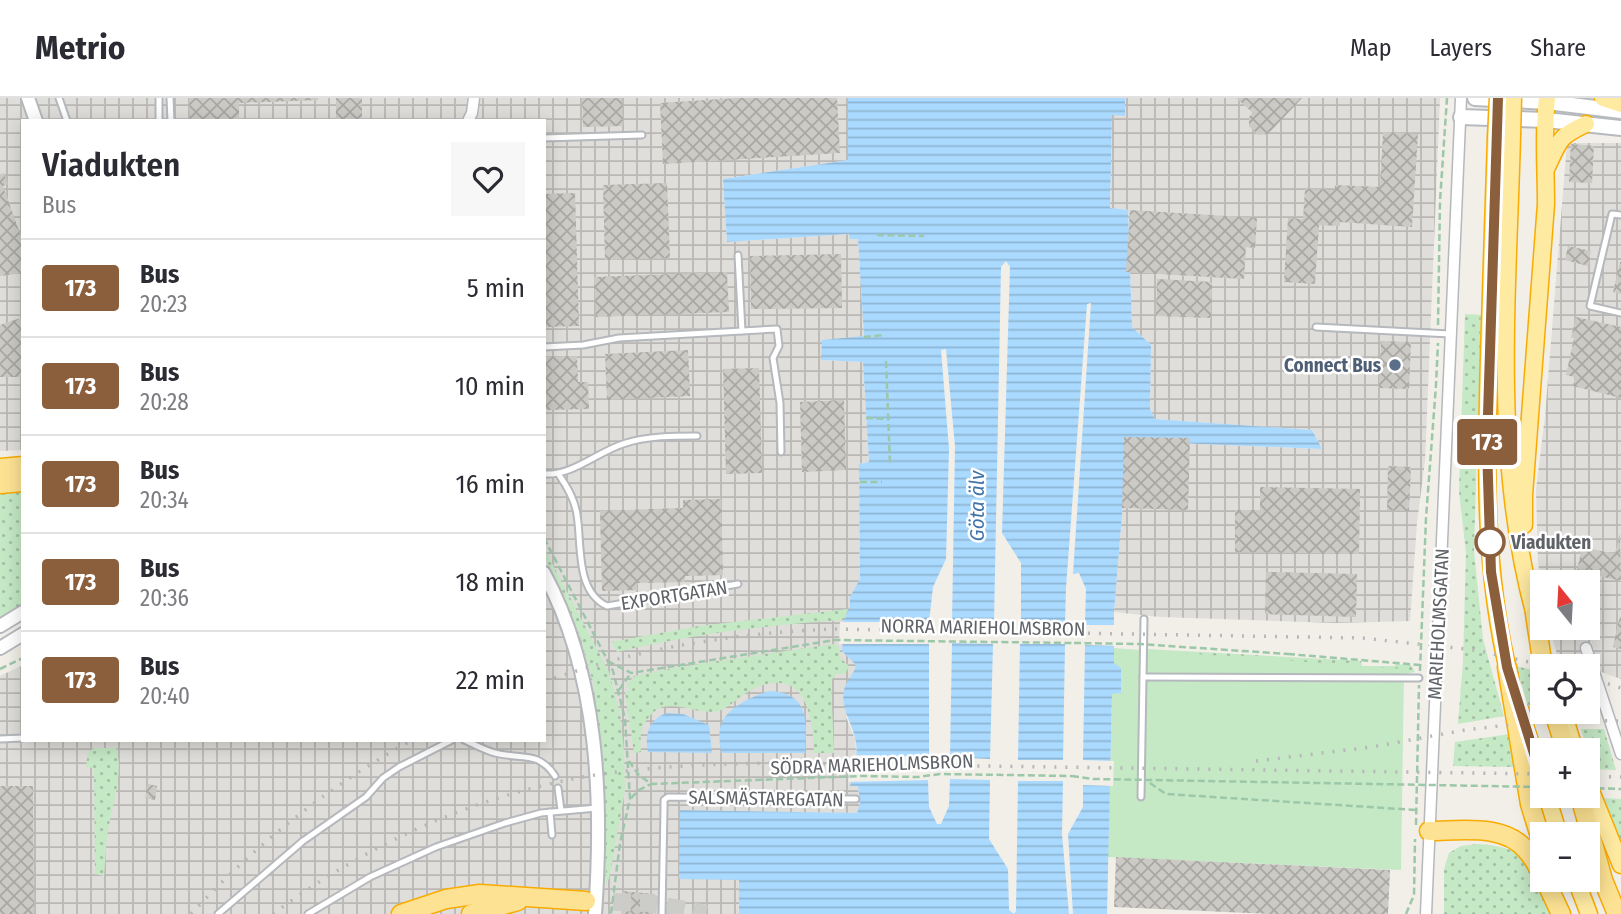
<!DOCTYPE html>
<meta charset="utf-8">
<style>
:root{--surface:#fff;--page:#f7f7f7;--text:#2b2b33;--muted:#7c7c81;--line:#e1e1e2}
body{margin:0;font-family:"Fira Sans Condensed",sans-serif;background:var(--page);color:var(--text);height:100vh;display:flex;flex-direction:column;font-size:26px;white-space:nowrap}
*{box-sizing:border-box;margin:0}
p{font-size:23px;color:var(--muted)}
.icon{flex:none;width:38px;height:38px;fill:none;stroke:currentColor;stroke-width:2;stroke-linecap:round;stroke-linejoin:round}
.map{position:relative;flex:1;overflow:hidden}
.side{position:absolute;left:21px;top:21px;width:525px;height:623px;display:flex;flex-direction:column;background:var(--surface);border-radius:0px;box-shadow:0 4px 18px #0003}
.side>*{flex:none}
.badge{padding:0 14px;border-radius:5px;font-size:24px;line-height:46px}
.needle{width:46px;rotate:342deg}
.tools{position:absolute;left:1530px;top:472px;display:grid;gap:14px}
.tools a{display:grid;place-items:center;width:70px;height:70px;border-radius:0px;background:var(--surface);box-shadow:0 4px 18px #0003;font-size:35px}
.map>.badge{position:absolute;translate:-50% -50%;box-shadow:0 0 0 4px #fff}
.round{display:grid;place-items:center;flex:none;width:74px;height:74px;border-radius:0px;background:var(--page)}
.headline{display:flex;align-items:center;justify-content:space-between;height:119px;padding:0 21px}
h1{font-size:33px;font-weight:600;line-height:52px}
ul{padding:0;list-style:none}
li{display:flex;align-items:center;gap:21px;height:98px;padding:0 21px;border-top:2px solid var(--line)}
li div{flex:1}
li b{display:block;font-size:26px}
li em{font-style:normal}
li .badge{min-width:77px;font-weight:700;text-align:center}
header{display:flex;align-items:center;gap:42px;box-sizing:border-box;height:98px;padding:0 35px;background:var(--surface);border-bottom:2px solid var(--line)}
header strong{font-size:33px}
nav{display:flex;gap:38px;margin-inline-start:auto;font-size:24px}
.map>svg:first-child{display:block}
.industrial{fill:url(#industrial-grid)}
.grass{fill:url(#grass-dots)}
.green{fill:#c5e8c5}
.water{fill:url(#water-rules)}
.pier{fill:#f1efe8;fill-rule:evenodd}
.building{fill:url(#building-cross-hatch)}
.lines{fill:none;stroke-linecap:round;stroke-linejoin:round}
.motorway-tunnel{stroke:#ccccc8;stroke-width:18;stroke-dasharray:18 9;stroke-linecap:butt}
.service-casing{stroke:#b5b8bc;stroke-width:9}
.minor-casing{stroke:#b5b8bc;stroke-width:13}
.tertiary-casing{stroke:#b5b8bc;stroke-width:16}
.secondary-casing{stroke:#b6babf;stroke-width:18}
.trunk-casing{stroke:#f9ab00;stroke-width:19}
.motorway-casing{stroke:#f9ab00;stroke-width:21}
.path{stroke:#9cc7a9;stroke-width:2.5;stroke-dasharray:7 3.5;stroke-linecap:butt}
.service{stroke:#fff;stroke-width:5}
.minor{stroke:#fff;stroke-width:10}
.tertiary{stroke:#fff;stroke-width:12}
.secondary{stroke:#fff;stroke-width:14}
.trunk{stroke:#feeaa1;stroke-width:16}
.motorway{stroke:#fde293;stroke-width:18}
.rail{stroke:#b6b7b8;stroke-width:3.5;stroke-dasharray:2 9;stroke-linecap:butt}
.trunk-bridge-casing{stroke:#f9ab00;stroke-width:19;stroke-linecap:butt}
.path-bridge{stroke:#9cc7a9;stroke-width:2.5;stroke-dasharray:7 3.5;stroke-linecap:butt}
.trunk-bridge{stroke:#feeaa1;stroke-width:16}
.line-casing{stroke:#fff;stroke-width:16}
.line{stroke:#8b5e3c;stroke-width:10}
.service-dot{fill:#5c6f8a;stroke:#fff;stroke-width:2.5}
.stop-dot{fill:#fff;stroke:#8b5e3c;stroke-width:3.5}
.labels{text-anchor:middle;stroke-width:5;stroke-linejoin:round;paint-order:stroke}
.service-label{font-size:19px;font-weight:bold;fill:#4e5e75;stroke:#fff;text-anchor:end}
.stop-label{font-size:19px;font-weight:bold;fill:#5f6368;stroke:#fff;text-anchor:start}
.street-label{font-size:19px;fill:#5f6368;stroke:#fff}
.water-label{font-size:21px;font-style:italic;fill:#4174aa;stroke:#fff}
</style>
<header>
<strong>Metrio</strong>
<nav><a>Map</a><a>Layers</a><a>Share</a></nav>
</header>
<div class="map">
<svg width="1621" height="816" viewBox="0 0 1621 816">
<defs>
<pattern id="industrial-grid" width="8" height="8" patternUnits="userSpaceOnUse" patternTransform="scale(1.75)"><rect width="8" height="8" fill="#e0deda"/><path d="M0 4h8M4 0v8" fill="none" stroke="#b9b8b5"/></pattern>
<pattern id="grass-dots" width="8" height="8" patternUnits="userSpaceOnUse" patternTransform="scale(1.75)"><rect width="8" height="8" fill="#c5e8c5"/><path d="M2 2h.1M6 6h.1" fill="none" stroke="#a3c0a4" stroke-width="1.8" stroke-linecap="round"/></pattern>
<pattern id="water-rules" width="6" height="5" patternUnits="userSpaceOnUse" patternTransform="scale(1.75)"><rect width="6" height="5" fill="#aadaff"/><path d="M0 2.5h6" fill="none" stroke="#8eb4d2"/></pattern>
<pattern id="building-cross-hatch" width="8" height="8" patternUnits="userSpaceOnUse" patternTransform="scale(1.75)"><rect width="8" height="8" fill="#cccac5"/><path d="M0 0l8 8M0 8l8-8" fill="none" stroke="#a9a8a4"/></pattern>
</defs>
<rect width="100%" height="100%" fill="#f1efe8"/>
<g class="industrial">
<polygon points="0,0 848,0 849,62 723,81 727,144 850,136 858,141 864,239 822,242 822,262 863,264 869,364 859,366 860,481 851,499 850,508 851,561 856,567 846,619 855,641 856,654 850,688 858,688 860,706 857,715 680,712 740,782 739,816 0,816 0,578 23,567 23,642 544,642 544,23 23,23 23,352 0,353"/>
<polygon points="1125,0 1440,0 1425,363 1417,425 1410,523 1335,525 1159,519 1114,514 1128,343 1322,351 1312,332 1155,321 1150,311 1151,247 1132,229 1128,112 1110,110 1112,16 1125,17"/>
<polygon points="1567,45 1621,45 1621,581 1587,569 1559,564 1550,530 1587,530 1587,485 1542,486 1538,465 1536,392 1545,318"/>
</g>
<g class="grass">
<polygon points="1465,216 1481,217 1474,453 1483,541 1504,618 1458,626 1463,564 1466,455 1459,393"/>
<polygon points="0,395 23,395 23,508 0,523"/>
<polygon points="544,450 609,574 620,615 624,653 625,693 609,781 606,786 604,667 593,585 582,544 564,497 544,458"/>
<path d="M848,511l-4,11c-77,5 -152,14 -227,32l-6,-10 88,-16z"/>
<path d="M833,546h3l4,6v8l9,8 -4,8h-9l-5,7 3,72h-20c-1,-38 -9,-88 -61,-64 -12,6 -21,16 -32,21 -23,9 -53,-18 -72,7 -9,11 -9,21 -8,35l-7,1 -9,-61 6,-3 -6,-2 9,-11 45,-9z"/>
<polygon points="1147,551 1361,563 1362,568 1395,568 1396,566 1411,567 1415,574 1400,577 1147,562"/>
<polygon points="1516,568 1536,573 1542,593 1542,614 1548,615 1530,616"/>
<polygon points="1581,631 1604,631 1616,672 1593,671"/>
<polygon points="1510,636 1517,669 1453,668 1455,644"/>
<path d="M94,650h22c9,25 -6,63 -9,89 -1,13 -2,26 -3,39l-9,-2 -1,-106 -8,-1 2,-15z"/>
<polygon points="1601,700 1621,701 1621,744"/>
<path d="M1477,746c52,2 62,24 76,70h-109v-45l5,-16 12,-7z"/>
</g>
<polygon class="green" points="1113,550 1404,571 1401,772 1108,759 1112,595 1120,595 1114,565"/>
<g class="water">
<path d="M848,0h277v18l-13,-1 -2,93 18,2 4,117 19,18 -1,64 5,10 157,11 10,19 -194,-8 -14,171v51l7,5v25l-9,1 -5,220h-368v-34l-60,-1 1,-69 177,3 3,-10 -2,-17h-8c3,-14 8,-29 6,-43 -2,-18 -16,-33 -12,-53 2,-9 10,-15 12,-25l-14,-14 2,-31 6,-14v-9l10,-18 -1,-115 10,-2 -6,-100 -42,-2 1,-20 42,-4 -6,-97h-8l-1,-5 -122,8 -4,-63 125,-19z"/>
<path d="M770,593c39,2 37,30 35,62h-84c-1,-9 -3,-20 0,-28 5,-17 33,-30 49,-34z"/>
<path d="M667,615l16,1 26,11 3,28 -64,-1c-4,-17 1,-33 19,-39z"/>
</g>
<path class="pier" d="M1006,163l4,6 -8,266 19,30v60l44,1 1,-36 21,-284 4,-1 -18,271 6,-1 7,16 -1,36h32v21l-32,-1 -2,115 31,1 -1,25 -30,-1v22l-15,27 5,80h-4l-7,-80 1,-53h-45l-2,130 -2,3 -5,-4 -1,-41 -19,-30 1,-59 -40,-1 -1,27 -8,18h-4l-8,-17 -1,-27 -80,2 4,-27 77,2v-113h-90l1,-22h89l4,-35 13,-28 3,-110 -8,-99 5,-1 9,97 -3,177h42l7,-356zM952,545l41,1 -3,115 -40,-2zM1020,546h45l-2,116h-45z"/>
<g class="building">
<polygon points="189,0 318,0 319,2 239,5 239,23 190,23"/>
<rect x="336" y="0" width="26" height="23"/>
<polygon points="582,0 622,0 623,28 583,29"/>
<polygon points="737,0 837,0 840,55 663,66 660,5"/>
<polygon points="1236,0 1302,0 1268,36 1258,37 1249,28 1249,19 1253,15"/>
<polygon points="1383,34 1418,36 1412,129 1340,124 1340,128 1319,127 1315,186 1284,184 1288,120 1303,121 1305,91 1335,92 1335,87 1380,89"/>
<polygon points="1571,46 1594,48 1592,85 1569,84"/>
<polygon points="4,75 8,86 3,88 23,144 23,175 0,178 0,77"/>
<polygon points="667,85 670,160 605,162 603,87"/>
<polygon points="575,95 579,228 544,229 544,96"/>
<polygon points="1130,112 1257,120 1255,150 1246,149 1244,181 1126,174"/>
<polygon points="1568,148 1591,153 1588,168 1565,162"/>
<polygon points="841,156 842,210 751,211 750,158"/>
<polygon points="1620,164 1621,164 1621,196 1613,194"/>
<polygon points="727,174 729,214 596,219 594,179"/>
<polygon points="1157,181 1212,184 1211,220 1156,218"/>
<polygon points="23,219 23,279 0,279 0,227"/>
<polygon points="1576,219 1621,229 1621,300 1573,288 1575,279 1566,277 1574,240 1571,240"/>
<polygon points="1381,243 1411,244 1409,291 1379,290"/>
<polygon points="688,252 690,298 607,302 605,256"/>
<polygon points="577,258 578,284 588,284 589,311 544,312 544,259"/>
<polygon points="759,270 762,375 726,376 723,271"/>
<polygon points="844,302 846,372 802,374 800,304"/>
<polygon points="1124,339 1190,340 1188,412 1122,410"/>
<polygon points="1388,368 1411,369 1409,413 1387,412"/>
<polygon points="1260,389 1360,391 1359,456 1235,454 1235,412 1260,412"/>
<polygon points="721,401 723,477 685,478 685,484 637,485 637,492 602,493 600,413 683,410 683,402"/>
<polygon points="1620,436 1621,483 1577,473 1582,449 1615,456"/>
<polygon points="1266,474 1357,476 1356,519 1265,516"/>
<polygon points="1620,518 1621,519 1621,551 1613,549"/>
<polygon points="148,686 157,688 155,702 145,700"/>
<polygon points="0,688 33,688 34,816 0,816"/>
<polygon points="1116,759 1390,772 1388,816 1271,816 1114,809"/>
<polygon points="623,793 655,796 653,816 621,816"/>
</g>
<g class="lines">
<polyline class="motorway-tunnel" points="586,803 648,805 706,816"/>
<g class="service-casing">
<g id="service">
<polyline points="59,0 67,23"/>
<polyline points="159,0 159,23"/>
<polyline points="170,0 171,23"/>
<polyline points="544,40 642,37"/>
<polyline points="1621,117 1612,116 1590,208 1621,215"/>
<polyline points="738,157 742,233"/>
<polyline points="1316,229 1450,236"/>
<polyline points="544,249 583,247 619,240 777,231 779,248 773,260 780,305 781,354"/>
<path d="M544,376c29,2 54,-23 82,-31 22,-7 47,-7 71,-7"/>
<path d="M559,377c9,13 16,25 18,40 5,29 -2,76 30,91l131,-22"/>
<polyline points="1143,579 1419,580"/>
<polyline points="0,641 23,640"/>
<path d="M464,642c10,4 20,10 31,13 26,7 43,-3 60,23"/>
<polyline points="558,690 561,712"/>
<polyline points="1141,699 1144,521"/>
<polyline points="550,714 552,737"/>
<polyline points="218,816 303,743 366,699 383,680 399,669 452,642"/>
<polyline points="308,816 370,779 436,749 505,725 541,715 597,710"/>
<polyline points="662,816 664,710 664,702 668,699 856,701"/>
</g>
</g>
<g class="minor-casing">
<g id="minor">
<polyline points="468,23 472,15 474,0"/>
<polyline points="1586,550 1621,656"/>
<polyline points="1426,816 1461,0"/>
</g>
</g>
<g class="tertiary-casing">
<g id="tertiary">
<polyline points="28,0 36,23"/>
<path d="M544,475c55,102 59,228 51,341"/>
<polyline points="0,528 23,514"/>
<polyline points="0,550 23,536"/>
</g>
</g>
<g class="secondary-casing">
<g id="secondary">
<polyline points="1475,0 1547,4 1621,13"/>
<polyline points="1461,19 1546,22 1621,30"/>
</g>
</g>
<g class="trunk-casing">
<g id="trunk">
<polyline points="1603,0 1621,6"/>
<path d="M1512,37c-4,162 -21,333 26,491"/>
<path d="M1496,39c-2,73 -4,146 -7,218 -3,108 -6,218 21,323"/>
<path d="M1547,69c13,-27 11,-30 39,-43"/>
<path d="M1524,427v-30l22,-291c0,-36 -3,-71 1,-106"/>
<polyline points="1520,612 1542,681"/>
<polyline points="1563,614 1575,653"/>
<polyline points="1587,683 1621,767"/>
<polyline points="1547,698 1559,737"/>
<polyline points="1576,782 1589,816"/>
</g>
</g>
<g class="motorway-casing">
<g id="motorway">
<polyline points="0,370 23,368"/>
<polyline points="0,386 23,384"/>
<polyline points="1535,516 1543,569"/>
<polyline points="1507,569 1530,706 1542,745"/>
<polyline points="1554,614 1566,653"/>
<polyline points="1580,698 1603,782 1617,816"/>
<path d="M1429,733c31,0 76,-8 98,20 6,6 10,15 15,23"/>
<polyline points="1545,782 1561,816"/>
<polyline points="401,816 446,801 480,796 586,803"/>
<polyline points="471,816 518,803"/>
</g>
</g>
<g class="path">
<polyline points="877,137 924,138"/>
<polyline points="1438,227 1440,103 1447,0"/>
<polyline points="864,239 885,237"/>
<polyline points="886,263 890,365"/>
<polyline points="866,320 888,321"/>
<polyline points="860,384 882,384"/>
<polyline points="544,440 613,573 625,621 630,701 620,745 611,816"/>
<polyline points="1288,556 1420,567"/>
<polyline points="608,563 631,575 835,542 1074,545"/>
<polyline points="0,571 23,560"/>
<polyline points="1420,573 1426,420 1436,287 1438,245"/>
<polyline points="619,592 631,575"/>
<polyline points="629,663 638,676 651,686 861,678 918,679 940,676 1072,678"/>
<polyline points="1150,685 1166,696 1416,712"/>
<polyline points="631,700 639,692 651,686"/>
<polyline points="1416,727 1419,587"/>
<polyline points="1406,816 1414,797 1415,741"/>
</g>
<use href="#service" class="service"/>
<use href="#minor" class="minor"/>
<use href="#tertiary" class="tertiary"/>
<use href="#secondary" class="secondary"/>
<use href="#trunk" class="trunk"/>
<use href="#motorway" class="motorway"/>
<g class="rail">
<polyline points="1587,579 1621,590"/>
<path d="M544,584c93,-34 191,-49 289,-53l529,9 113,12 76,17"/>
<polyline points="1256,663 1372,649 1465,632 1536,624 1563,622 1621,623"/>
<polyline points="1587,678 1621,679"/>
<path d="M191,816c65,-70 138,-128 221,-174"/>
<path d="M273,816c92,-69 203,-119 316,-138 62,-10 124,-12 187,-13l766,11"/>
</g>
<g class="trunk-bridge-casing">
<g id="trunk-bridge">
<polyline points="1512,37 1513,0"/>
<polyline points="1496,39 1498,0"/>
</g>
</g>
<g class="path-bridge">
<polyline points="1074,545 1139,546 1288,556"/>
<polyline points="1072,678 1093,681 1542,689"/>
<polyline points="1587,690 1621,691"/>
</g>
<use href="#trunk-bridge" class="trunk-bridge"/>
</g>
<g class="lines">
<g class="line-casing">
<polyline id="line" points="1498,0 1487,349 1491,474 1507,569 1542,681"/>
</g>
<use href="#line" class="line"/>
</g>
<circle class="service-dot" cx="1395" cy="267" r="7"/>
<circle class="stop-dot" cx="1490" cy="444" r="14"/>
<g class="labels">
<g class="service-label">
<text x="1381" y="274">Connect Bus</text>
</g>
<g class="stop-label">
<text x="1511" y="451">Viadukten</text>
</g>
<g class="street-label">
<text transform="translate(674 497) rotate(-9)" y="7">EXPORTGATAN</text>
<text transform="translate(1438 526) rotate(-87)" y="7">MARIEHOLMSGATAN</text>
<text transform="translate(983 529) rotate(1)" y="7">NORRA MARIEHOLMSBRON</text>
<text transform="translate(872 666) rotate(-2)" y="7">SÖDRA MARIEHOLMSBRON</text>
<text transform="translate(766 700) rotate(1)" y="7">SALSMÄSTAREGATAN</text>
</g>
<g class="water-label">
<text transform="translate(977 408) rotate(-90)" y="7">Göta älv</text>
</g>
</g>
</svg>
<div class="tools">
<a><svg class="needle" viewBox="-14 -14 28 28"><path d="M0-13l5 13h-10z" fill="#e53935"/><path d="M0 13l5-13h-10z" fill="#7c7c81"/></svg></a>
<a><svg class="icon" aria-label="locate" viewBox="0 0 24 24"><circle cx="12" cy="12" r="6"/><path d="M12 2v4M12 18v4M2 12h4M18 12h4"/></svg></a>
<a>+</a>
<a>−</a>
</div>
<b class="badge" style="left:1487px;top:344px;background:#8b5e3c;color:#fff">173</b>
<section class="side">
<div class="headline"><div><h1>Viadukten</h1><p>Bus</p></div><a class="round"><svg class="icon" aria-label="heart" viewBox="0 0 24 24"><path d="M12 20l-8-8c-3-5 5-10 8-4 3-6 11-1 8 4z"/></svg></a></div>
<ul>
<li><span class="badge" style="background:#8b5e3c;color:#fff">173</span><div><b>Bus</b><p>20:23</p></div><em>5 min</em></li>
<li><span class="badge" style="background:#8b5e3c;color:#fff">173</span><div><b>Bus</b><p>20:28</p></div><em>10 min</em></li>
<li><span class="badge" style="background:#8b5e3c;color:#fff">173</span><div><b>Bus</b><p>20:34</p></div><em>16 min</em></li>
<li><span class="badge" style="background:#8b5e3c;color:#fff">173</span><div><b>Bus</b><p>20:36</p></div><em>18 min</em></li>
<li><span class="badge" style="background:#8b5e3c;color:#fff">173</span><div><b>Bus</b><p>20:40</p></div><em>22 min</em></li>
</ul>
</section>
</div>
